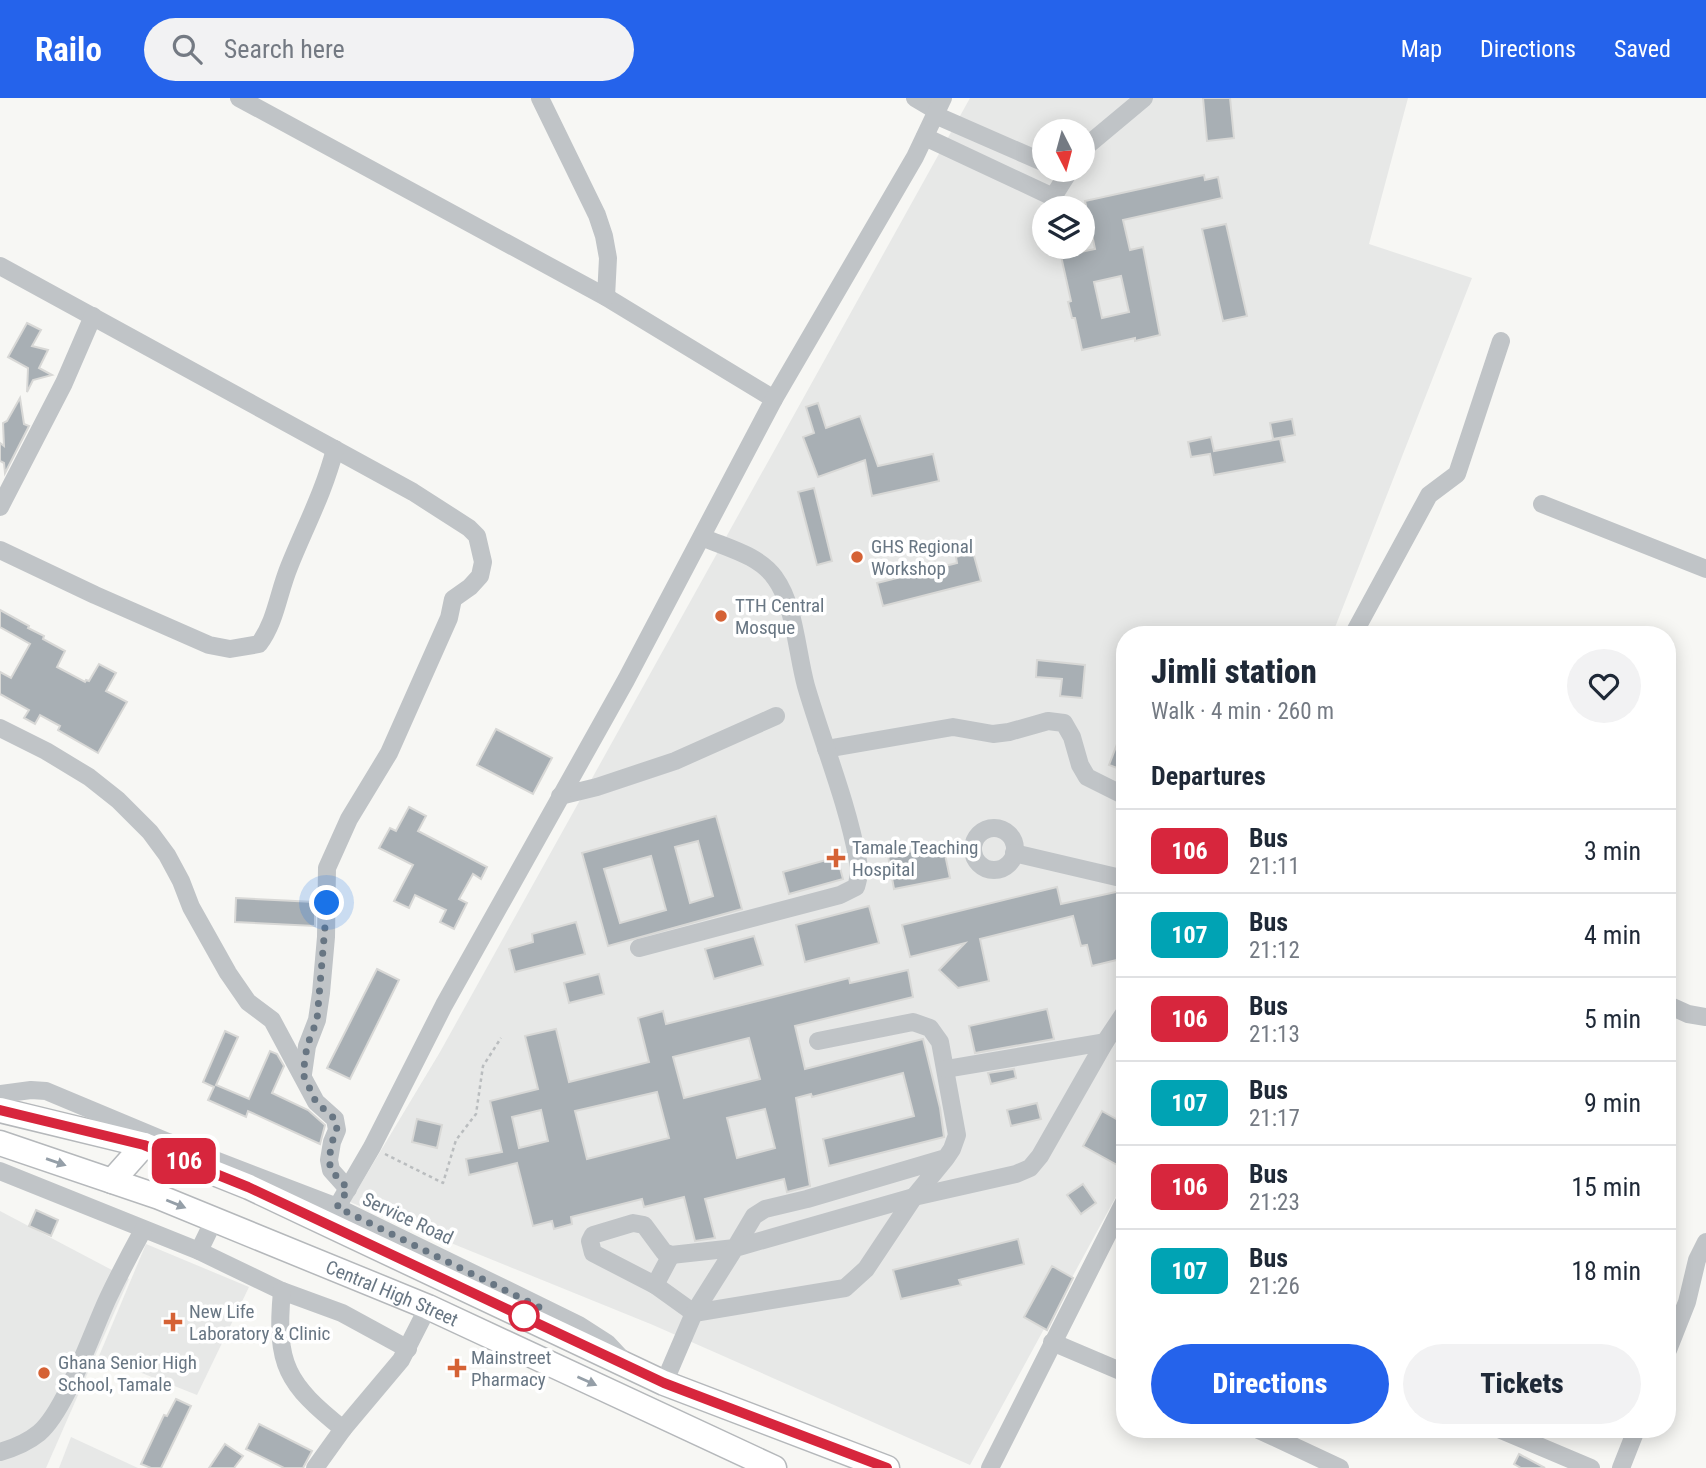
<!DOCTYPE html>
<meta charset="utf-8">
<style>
:root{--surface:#fff;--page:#f2f2f3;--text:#1f2937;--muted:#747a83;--line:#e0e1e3;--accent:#2563eb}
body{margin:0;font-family:"Roboto Condensed",sans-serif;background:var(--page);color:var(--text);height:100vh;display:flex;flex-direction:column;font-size:26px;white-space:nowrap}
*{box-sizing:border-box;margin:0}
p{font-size:23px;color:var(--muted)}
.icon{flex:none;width:38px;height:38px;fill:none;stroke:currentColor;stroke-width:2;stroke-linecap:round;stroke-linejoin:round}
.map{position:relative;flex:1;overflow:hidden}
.side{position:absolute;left:1116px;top:528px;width:560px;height:812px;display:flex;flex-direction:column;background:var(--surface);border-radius:28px;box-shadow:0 4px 18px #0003}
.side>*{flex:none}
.badge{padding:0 14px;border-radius:10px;font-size:24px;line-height:46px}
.needle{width:46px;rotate:174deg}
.fabs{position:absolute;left:1032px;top:21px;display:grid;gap:14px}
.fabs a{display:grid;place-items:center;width:63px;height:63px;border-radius:50%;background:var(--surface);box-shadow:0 4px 18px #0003;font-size:35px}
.you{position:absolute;width:35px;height:35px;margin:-18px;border:5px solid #fff;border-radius:50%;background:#1a73e8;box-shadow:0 0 0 10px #1a73e833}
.map>.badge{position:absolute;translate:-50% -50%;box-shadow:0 0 0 4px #fff}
h2{padding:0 35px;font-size:26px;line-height:63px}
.round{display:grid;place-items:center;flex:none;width:74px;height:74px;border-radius:37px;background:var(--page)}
.head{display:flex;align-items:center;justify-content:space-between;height:119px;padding:0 35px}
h1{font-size:33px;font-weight:800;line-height:52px}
.button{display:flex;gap:14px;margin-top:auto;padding:14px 35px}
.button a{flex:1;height:80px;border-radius:42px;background:var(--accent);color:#fff;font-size:28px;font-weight:800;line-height:80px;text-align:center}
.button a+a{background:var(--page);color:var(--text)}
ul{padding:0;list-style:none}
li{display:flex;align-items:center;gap:21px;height:84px;padding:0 35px;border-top:2px solid var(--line)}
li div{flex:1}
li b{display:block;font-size:26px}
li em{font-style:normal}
li .badge{min-width:77px;font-weight:700;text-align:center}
header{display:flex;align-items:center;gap:42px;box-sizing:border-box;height:98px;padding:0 35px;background:var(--accent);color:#fff}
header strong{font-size:33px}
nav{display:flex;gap:38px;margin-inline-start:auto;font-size:24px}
.search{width:490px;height:63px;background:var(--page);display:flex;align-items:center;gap:18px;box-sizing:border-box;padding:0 24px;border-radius:38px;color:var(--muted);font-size:26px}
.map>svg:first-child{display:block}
.built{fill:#e7e8e7;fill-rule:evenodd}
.building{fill:#a8afb4;stroke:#d8d8d6;stroke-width:2;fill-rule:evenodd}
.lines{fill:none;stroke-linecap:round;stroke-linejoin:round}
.highway-casing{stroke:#b5b8bb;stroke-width:27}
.path{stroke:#babdbf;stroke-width:2.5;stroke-dasharray:3.5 3.5;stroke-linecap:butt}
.minor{stroke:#c0c4c7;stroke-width:18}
.highway{stroke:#fff;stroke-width:24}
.oneway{fill:#959fa8}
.line-casing{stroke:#fff;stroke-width:16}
.line{stroke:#d7263d;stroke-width:10}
.walk{stroke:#687683;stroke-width:7;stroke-dasharray:0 12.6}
.poi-dot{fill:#d56235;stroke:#fff;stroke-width:2.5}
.stop-dot{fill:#fff;stroke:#d7263d;stroke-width:3.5}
.labels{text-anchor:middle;stroke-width:7;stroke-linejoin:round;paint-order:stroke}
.poi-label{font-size:19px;fill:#687683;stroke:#fff;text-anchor:start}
.street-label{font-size:19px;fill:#687683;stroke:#fff}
</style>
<header>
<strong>Railo</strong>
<div class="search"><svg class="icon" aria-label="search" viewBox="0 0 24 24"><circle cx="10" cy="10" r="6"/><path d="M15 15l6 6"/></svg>Search here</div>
<nav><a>Map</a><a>Directions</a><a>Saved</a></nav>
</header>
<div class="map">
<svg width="1706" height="1370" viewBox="0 0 1706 1370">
<rect width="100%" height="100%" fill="#f7f7f4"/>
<g class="built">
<path d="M970,0h438l-39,146 103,34 -140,357h-207v545l-155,285 -317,-140 -303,-123 90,-150zM1045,33h38v39h-38zM1045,110h38v39h-38z"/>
<polygon points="0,1113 129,1181 46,1370 0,1370"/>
<polygon points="146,1146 249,1189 197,1297 99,1258"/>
<polygon points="71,1339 138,1370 59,1370"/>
</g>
<g class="building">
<polygon points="1203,0 1230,0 1234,40 1207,43"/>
<path d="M1204,77l1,5 13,-3 4,21 -99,22 7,30 13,-3 17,88 -25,6v-3l-53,12 -7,-32h-3l-4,-16 3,-1 -10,-45 34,-7 -10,-48zM1121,178l8,36 -27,6 -8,-36z"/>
<polygon points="1226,126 1247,218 1223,223 1202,131"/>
<polygon points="27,225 41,232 32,248 48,252 39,270 52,277 33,282 27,294 28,270 8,259"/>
<polygon points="20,300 24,326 29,328 5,375 4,365 0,363 0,345 4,348 3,325 7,323"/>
<polygon points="818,305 826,330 860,318 878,368 933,356 939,383 872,398 865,362 818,379 803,339 814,335 806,309"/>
<polygon points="1292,321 1295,337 1273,341 1270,325"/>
<polygon points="1211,339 1214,353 1280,341 1285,364 1214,377 1210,356 1191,359 1188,344"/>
<polygon points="814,390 832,463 817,467 798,394"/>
<polygon points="973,454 981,483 883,508 877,485 957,465 956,459"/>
<polygon points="0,512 29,528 28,530 44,538 43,541 65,553 57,569 85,584 86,582 89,583 99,566 116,575 106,593 127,604 98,655 58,632 60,628 40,617 35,626 24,620 29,612 0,596 0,574 11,580 30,546 0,529"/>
<polygon points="1037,562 1085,567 1082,600 1060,598 1062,581 1036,579"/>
<polygon points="1124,628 1125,628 1125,673 1109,667"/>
<polygon points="496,631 552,660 533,696 477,667"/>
<polygon points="409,709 426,718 418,733 487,769 481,781 473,776 459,801 467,805 454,831 440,824 446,812 415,797 409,810 394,803 413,767 379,750 390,730 396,733"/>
<path d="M716,718l26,93 -134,37 -26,-93zM698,743l15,55 -23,7 -15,-56zM651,758l15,54 -46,13 -16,-54z"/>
<polygon points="943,747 950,780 894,791 888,758"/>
<polygon points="837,759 843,781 789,796 783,774"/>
<polygon points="1057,789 1061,806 1125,792 1125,860 1092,868 1087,847 1081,848 1073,818 980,841 989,883 958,890 939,872 965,845 910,859 902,827"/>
<polygon points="236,800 315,804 315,828 235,824"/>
<polygon points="869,808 879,845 805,864 796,827"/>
<polygon points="576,824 585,856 515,874 509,851 533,844 532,836"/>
<polygon points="754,838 763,867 714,881 705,851"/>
<polygon points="377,871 399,882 350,981 327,970"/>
<path d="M908,872l5,27 -118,29 10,43 118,-30 17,69 4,29 -115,29 -6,-27 91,-23 -11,-43 -91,24 -1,-3 -15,4 14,88 -23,6 -3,-13 -79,20 10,39 -20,3 -11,-44 -40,10 -2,-8 -71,18 1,7 -18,5 -2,-8 -19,5 -16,-63 -48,12 -3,-16 36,-7 -12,-51 48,-12 -13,-53 31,-7 13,53 80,-20 -11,-44 25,-7 3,13 183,-46 1,5zM749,940l11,41 -76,19 -11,-41zM657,994l12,46 -82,21 -12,-48zM765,1011l10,39 -38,10 -10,-40zM541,1012l7,31 -29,7 -7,-31z"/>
<polygon points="599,876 604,896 569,905 564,885"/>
<polygon points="1047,911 1054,941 975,955 969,928"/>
<polygon points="225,933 238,939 216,987 249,1001 270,953 277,956 284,968 272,995 308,1012 325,1027 320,1046 248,1013 246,1019 208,1002 214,989 203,984"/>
<polygon points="1014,971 1016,980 991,986 988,975"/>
<polygon points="1037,1005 1041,1021 1011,1028 1007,1012"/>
<polygon points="1102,1013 1125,1026 1125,1058 1119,1068 1083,1048"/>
<polygon points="417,1021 442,1027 437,1050 412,1044"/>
<polygon points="1083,1086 1096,1105 1081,1116 1067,1097"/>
<polygon points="36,1112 58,1122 51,1138 29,1128"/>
<polygon points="1018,1141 1024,1166 959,1182 961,1187 901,1201 893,1172"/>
<polygon points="1052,1168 1073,1180 1047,1232 1024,1219"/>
<polygon points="176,1301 191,1308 161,1370 151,1370 141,1366 164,1317 167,1318"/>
<polygon points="259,1326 312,1353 303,1370 284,1370 246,1351"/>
<polygon points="225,1346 243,1358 234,1370 209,1370"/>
<polygon points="1519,1356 1545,1370 1521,1370 1514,1366"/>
</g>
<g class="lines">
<g class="highway-casing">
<g id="highway">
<polyline points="0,1012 144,1047 249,1089 664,1285 887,1370"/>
<path id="s1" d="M0,1045l159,54 269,110 346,161"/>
<polyline points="112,1083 144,1047"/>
</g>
</g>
<polyline class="path" points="385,1056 443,1085 456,1042 476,1016 483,968 501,940"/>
<g class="minor">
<polyline points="239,0 606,199 774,301"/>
<polyline points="540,0 597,117 604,138 608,160 606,199"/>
<polyline points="915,0 937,13"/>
<polyline points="935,17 1045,65"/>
<polyline points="925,39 1053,99"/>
<polyline points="1083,51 1144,0"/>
<polyline points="1055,109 1053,99 1070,72"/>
<polyline points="0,168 413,394 469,430 477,438 483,464 480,478 470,489 453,501 449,520 389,655 349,721 327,770 326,839 321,895 317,922 307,948 303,976"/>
<polyline points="1542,406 1706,471"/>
<polyline points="0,409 64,285 93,218"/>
<path d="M0,452l95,45 114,50 21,4 29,-5c17,-23 19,-50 30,-77 16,-40 35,-75 46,-118"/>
<polyline points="1353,537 1429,397 1457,376 1501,243"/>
<polyline points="0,630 46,653 89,679 118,702 150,734 167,757 181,783 191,809 228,875 248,904 272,922 316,1004 335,1021 337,1032 332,1044 329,1062 331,1072 348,1091"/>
<polyline points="826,651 953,629 993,636 1009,634 1048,623 1064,625 1072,639 1080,667 1087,679 1125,698"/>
<polyline points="560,698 597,689 675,663 776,618"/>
<circle cx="994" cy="751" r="21"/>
<polyline points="1014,755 1125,781"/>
<path d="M639,850l201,-53 16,-8c3,-10 4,-16 2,-26 -11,-60 -35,-117 -52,-175 -9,-32 -11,-81 -31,-108 -16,-23 -48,-30 -73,-41"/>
<polyline points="1668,907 1688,916 1706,919"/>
<polyline points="818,943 913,924 930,930 940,944 957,1037 952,1051 946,1060 807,1101 765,1111 754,1118 735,1150 671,1157 664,1154 644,1127 633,1125 593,1137 590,1143 593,1155 655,1187 694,1215 845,1190 866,1171 914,1099 946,1060"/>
<polyline points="946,971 1105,944"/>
<polyline points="0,996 31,992 46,993 168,1044 337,1109 579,1227 607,1245 621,1260"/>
<polyline points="0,1073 199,1153 282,1193 342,1215 408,1251"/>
<polyline points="336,1131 337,1109 372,1049 444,907 626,582 774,301 915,59 943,0"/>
<polyline points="199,1153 214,1122"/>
<polyline points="655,1187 671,1157"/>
<path d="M282,1193c-7,74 5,93 61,138"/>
<polyline points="1052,1244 1125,1275"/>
<polyline points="1668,1252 1687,1204 1697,1162 1706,1144"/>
<polyline points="664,1285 694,1215 735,1150 914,1099 1016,1076 1030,1070 1040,1058 1105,944 1125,914"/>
<polyline points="1259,1332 1340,1370"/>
<polyline points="1501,1332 1591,1370"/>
<path d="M0,1354c14,-4 28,-10 39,-19 27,-23 53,-101 69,-135 11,-23 23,-46 35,-68"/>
<polyline points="315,1370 343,1331 401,1262 428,1209"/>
<polyline points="990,1370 1125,1102"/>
<polyline points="1621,1370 1636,1332"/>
</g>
<use href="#highway" class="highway"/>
</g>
<defs><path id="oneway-solid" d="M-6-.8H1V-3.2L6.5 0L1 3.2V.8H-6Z" transform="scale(1.75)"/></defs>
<g class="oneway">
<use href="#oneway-solid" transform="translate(56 1064) rotate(19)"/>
<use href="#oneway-solid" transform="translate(176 1106) rotate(22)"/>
<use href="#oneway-solid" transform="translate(587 1283) rotate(24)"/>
</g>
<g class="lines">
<g class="line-casing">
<polyline id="line" points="0,1012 144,1047 248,1089 664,1285 887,1370"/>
</g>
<use href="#line" class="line"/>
<polyline class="walk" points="327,805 317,922 307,948 303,976 316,1004 335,1021 337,1032 332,1044 329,1062 331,1072 348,1091 337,1109 541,1210 524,1218"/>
</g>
<g class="poi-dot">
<circle cx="857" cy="459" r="7"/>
<circle cx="721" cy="518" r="7"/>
<path d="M832.5 749.5h7v7h7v7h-7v7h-7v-7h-7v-7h7z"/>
<path d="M169.5 1213.5h7v7h7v7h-7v7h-7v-7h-7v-7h7z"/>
<path d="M453.5 1259.5h7v7h7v7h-7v7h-7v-7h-7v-7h7z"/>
<circle cx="44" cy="1275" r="7"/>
</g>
<circle class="stop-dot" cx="524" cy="1218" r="14"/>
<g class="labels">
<g class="poi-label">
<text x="871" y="455">GHS Regional<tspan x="871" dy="22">Workshop</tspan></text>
<text x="735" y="514">TTH Central<tspan x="735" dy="22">Mosque</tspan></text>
<text x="852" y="756">Tamale Teaching<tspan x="852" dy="22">Hospital</tspan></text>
<text x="189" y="1220">New Life<tspan x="189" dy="22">Laboratory &amp; Clinic</tspan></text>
<text x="471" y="1266">Mainstreet<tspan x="471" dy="22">Pharmacy</tspan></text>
<text x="58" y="1271">Ghana Senior High<tspan x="58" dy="22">School, Tamale</tspan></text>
</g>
<g class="street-label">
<text transform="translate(408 1120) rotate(25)" y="7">Service Road</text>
<text dy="7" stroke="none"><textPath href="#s1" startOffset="420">Central High Street</textPath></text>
</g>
</g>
</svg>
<div class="fabs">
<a><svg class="needle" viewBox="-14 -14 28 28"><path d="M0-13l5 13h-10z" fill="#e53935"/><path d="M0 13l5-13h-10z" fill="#747a83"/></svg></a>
<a><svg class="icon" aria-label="layers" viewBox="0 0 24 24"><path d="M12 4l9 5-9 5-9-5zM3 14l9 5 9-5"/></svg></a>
</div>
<div class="you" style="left:327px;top:805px"></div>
<b class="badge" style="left:184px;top:1063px;background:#d7263d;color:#fff">106</b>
<section class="side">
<div class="head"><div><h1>Jimli station</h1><p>Walk · 4 min · 260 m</p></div><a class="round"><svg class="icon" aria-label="heart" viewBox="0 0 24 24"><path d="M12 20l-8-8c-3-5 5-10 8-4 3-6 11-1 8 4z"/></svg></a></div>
<h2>Departures</h2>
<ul>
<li><span class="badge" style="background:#d7263d;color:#fff">106</span><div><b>Bus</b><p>21:11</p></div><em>3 min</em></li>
<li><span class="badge" style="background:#00a3b4;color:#fff">107</span><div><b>Bus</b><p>21:12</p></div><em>4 min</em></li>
<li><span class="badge" style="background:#d7263d;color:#fff">106</span><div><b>Bus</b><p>21:13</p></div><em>5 min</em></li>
<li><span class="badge" style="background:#00a3b4;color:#fff">107</span><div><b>Bus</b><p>21:17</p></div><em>9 min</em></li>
<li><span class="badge" style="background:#d7263d;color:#fff">106</span><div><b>Bus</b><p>21:23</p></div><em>15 min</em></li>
<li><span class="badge" style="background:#00a3b4;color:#fff">107</span><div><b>Bus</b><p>21:26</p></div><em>18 min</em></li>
</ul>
<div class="button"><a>Directions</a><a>Tickets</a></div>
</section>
</div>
